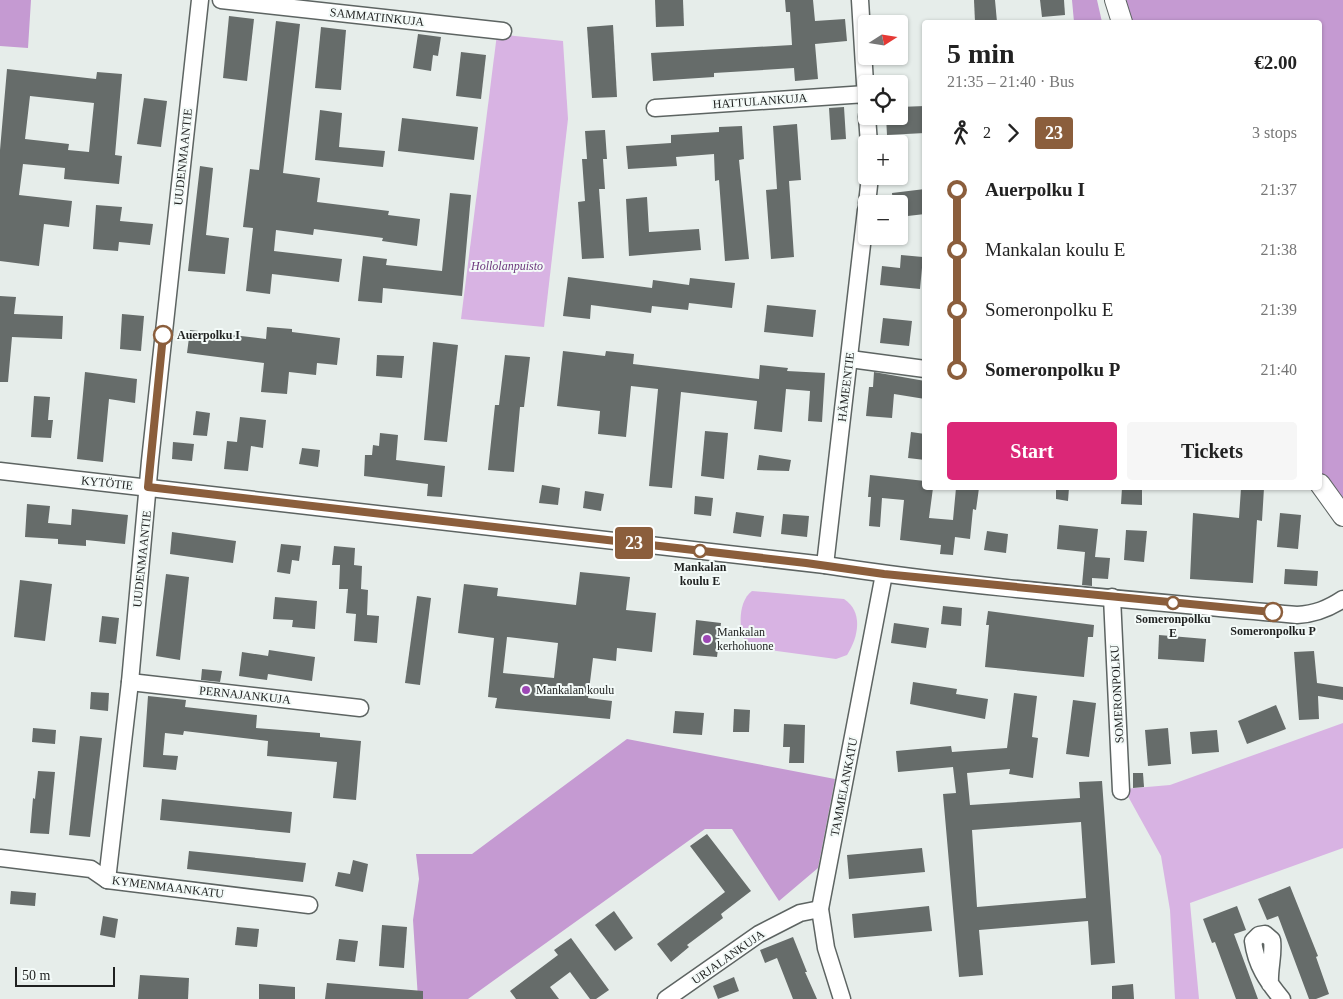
<!DOCTYPE html>
<meta charset="utf-8">
<style>
:root{--surface:#fff;--page:#f6f6f6;--text:#222;--muted:#767676;--accent:#db2777}
body{margin:0;font-family:Georgia,serif;background:var(--page);color:var(--text);height:100vh;display:flex;flex-direction:column;font-size:19px;white-space:nowrap}
*{box-sizing:border-box;margin:0}
p{font-size:16px;color:var(--muted)}
.icon{flex:none;width:28px;height:28px;fill:none;stroke:currentColor;stroke-width:2;stroke-linecap:round;stroke-linejoin:round}
.map{position:relative;flex:1;overflow:hidden}
.drawer{position:absolute;left:922px;top:20px;width:400px;height:470px;display:flex;flex-direction:column;background:var(--surface);border-radius:5px;box-shadow:0 1px 4px #0004}
.drawer>*{flex:none}
.badge{padding:0 10px;border-radius:4px;font-size:18px;line-height:32px}
.needle{width:32px;rotate:78deg}
.tools{position:absolute;left:858px;top:15px;display:grid;gap:10px}
.tools a{display:grid;place-items:center;width:50px;height:50px;border-radius:5px;background:var(--surface);box-shadow:0 1px 4px #0004;font-size:25px}
.scale{position:absolute;left:15px;bottom:12px;width:100px;box-sizing:border-box;padding-left:5px;border:2px solid #1f2120;border-top:0;font-size:14px;line-height:18px;white-space:nowrap;color:#1f2120;-webkit-text-stroke:4px #f3faf8;paint-order:stroke}
.map>.badge{position:absolute;translate:-50% -50%;box-shadow:0 0 0 2px #fff}
.legs{display:flex;align-items:center;gap:8px;height:55px;padding:0 25px;font-size:16px}
.legs p{margin-inline-start:auto}
.head{display:flex;align-items:center;justify-content:space-between;height:85px;padding:0 25px}
h1{font-size:28px;font-weight:700;line-height:38px}
.action{display:flex;gap:10px;margin-top:auto;padding:10px 25px}
.action a{flex:1;height:58px;border-radius:5px;background:var(--accent);color:#fff;font-size:20px;font-weight:700;line-height:58px;text-align:center}
.action a+a{background:var(--page);color:var(--text)}
ul{padding:0 25px;list-style:none}
li{display:flex;align-items:center;gap:18px;height:60px;font-size:19px}
li i{display:grid;place-items:center;width:8px;height:100%;margin:0 6px;background:currentColor}
li i::after{content:'';width:12px;height:12px;margin:-6px;border:4px solid;border-radius:50%;background:var(--surface)}
li p{margin-inline-start:auto}
li:first-child i{background:linear-gradient(#0000 50%,currentColor 0)}
li:last-child i{background:linear-gradient(currentColor 50%,#0000 0)}
.map>svg:first-child{display:block}
.green{fill:#d8b3e3}
.forest{fill:#c59ad2}
.building{fill:#666c6a;fill-rule:evenodd}
.lines{fill:none;stroke-linecap:round;stroke-linejoin:round}
.minor-casing{stroke:#5d6462;stroke-width:19}
.tertiary-casing{stroke:#5d6462;stroke-width:22}
.minor{stroke:#fff;stroke-width:16}
.tertiary{stroke:#fff;stroke-width:20}
.line-1-casing{stroke:#fff;stroke-width:11}
.line-1{stroke:#8b5e3c;stroke-width:8}
.stop-1-dot{fill:#fff;stroke:#8b5e3c;stroke-width:2.5}
.poi-dot{fill:#9d47b5;stroke:#f3faf8;stroke-width:2}
.labels{text-anchor:middle;stroke-width:4;stroke-linejoin:round;paint-order:stroke}
.street-label{font-size:12px;fill:#1f2120;stroke:#f3faf8}
.park-label{font-size:12px;font-style:italic;fill:#6d387d;stroke:#f3faf8}
.stop-label{font-size:12px;font-weight:bold;fill:#1f2120;stroke:#f3faf8}
.poi-label{font-size:12px;fill:#1f2120;stroke:#f3faf8;text-anchor:start}
</style>
<div class="map">
<svg width="1343" height="999" viewBox="0 0 1343 999">
<rect width="100%" height="100%" fill="#e6edea"/>
<g class="green">
<polygon points="497,34 563,41 568,119 544,327 461,319"/>
<path d="M752,591l92,8c20,13 14,39 3,56l-11,4 -88,-12c-10,-14 -11,-45 4,-56z"/>
<polygon points="1343,723 1343,848 1190,903 1199,999 1175,999 1170,910 1161,856 1124,789 1170,785"/>
</g>
<g class="forest">
<polygon points="0,0 31,0 28,48 0,46"/>
<polygon points="1072,0 1097,0 1102,22 1074,22"/>
<polygon points="1115,0 1343,0 1343,516 1320,484 1320,22 1122,22"/>
<polygon points="627,739 835,779 818,868 779,901 732,829 705,829 468,999 418,999 413,920 419,879 416,854 472,854"/>
</g>
<g class="building">
<polygon points="655,0 683,0 684,26 656,27"/>
<polygon points="785,0 813,0 815,21 845,19 847,41 815,44 818,79 795,81 794,68 714,73 714,77 653,81 651,53 792,45 790,12 786,12"/>
<polygon points="974,0 995,0 997,22 975,22"/>
<polygon points="1040,0 1064,0 1065,15 1042,17"/>
<polygon points="229,16 254,19 247,81 223,78"/>
<polygon points="276,21 300,24 283,173 320,178 317,202 389,211 388,215 420,219 417,246 382,241 383,238 314,229 313,235 276,230 274,251 342,259 339,282 272,274 270,294 246,291 253,228 243,227 250,169 259,170"/>
<polygon points="613,25 617,97 592,98 587,27"/>
<polygon points="321,27 346,30 341,90 315,88"/>
<polygon points="418,34 441,37 438,56 433,55 431,71 413,68"/>
<polygon points="461,52 486,55 481,99 456,96"/>
<path d="M7,69l89,10 1,-7 25,2 -7,81 7,1 -3,28 -55,-5 1,-11 -42,-4 -4,31 53,6 -3,26 -25,-3 -5,42 -39,-5v-111zM30,96l64,7 -5,49 -21,-2 1,-6 -44,-5z"/>
<polygon points="144,98 167,101 161,147 137,144"/>
<polygon points="925,106 925,133 887,135 886,116 899,116 899,107"/>
<polygon points="844,107 846,139 831,140 829,108"/>
<polygon points="320,110 342,113 339,147 385,151 383,167 315,160"/>
<polygon points="402,118 478,127 474,160 398,151"/>
<polygon points="797,124 801,180 789,181 794,257 771,259 766,190 777,189 773,126"/>
<polygon points="742,126 744,159 739,160 749,259 725,261 719,180 715,181 714,154 676,157 677,166 628,169 626,146 671,143 671,135 719,132 719,127"/>
<polygon points="605,130 607,159 603,159 605,189 599,189 604,258 582,259 578,202 585,201 582,159 587,159 585,131"/>
<polygon points="200,166 213,168 206,235 229,238 225,274 188,271"/>
<polygon points="925,189 925,214 899,217 899,204 893,204 892,193"/>
<polygon points="450,193 471,195 462,296 383,288 382,303 358,301 363,256 387,259 386,265 442,271"/>
<polygon points="647,197 649,232 699,229 701,250 629,256 626,199"/>
<polygon points="96,205 122,207 120,221 153,224 150,245 119,242 118,251 93,249"/>
<polygon points="901,255 923,257 920,289 880,285 882,266 900,268"/>
<polygon points="568,277 652,288 653,280 689,285 690,278 735,283 732,308 689,303 688,310 652,306 651,313 591,305 590,319 563,316"/>
<polygon points="0,296 16,297 14,314 63,316 62,339 12,337 8,382 0,382"/>
<polygon points="767,305 816,310 813,337 764,332"/>
<polygon points="122,314 144,316 141,351 120,349"/>
<polygon points="883,318 912,321 909,346 880,343"/>
<polygon points="267,327 292,329 292,332 340,338 337,365 317,363 316,375 289,372 287,394 261,392 264,363 187,353 190,330 266,339"/>
<polygon points="433,342 458,345 447,442 424,440"/>
<polygon points="563,351 605,356 606,351 634,354 633,364 759,379 760,365 788,368 787,371 825,373 822,422 808,421 810,391 786,389 782,432 754,429 757,401 681,392 672,488 649,486 658,389 631,386 626,437 598,434 600,411 557,406"/>
<polygon points="377,355 404,356 402,378 376,376"/>
<polygon points="505,355 530,357 524,407 520,407 514,472 488,470 495,405 499,405"/>
<polygon points="85,372 137,379 135,403 109,399 103,462 77,459"/>
<polygon points="874,372 925,381 925,399 894,394 892,418 866,416 869,387 873,387"/>
<polygon points="34,396 50,397 48,420 53,420 51,438 31,437"/>
<polygon points="196,411 210,413 207,436 193,435"/>
<polygon points="240,417 266,420 263,448 251,446 248,471 224,469 227,441 237,442"/>
<polygon points="705,431 728,433 724,479 701,476"/>
<polygon points="911,432 925,434 925,460 908,458"/>
<polygon points="380,433 398,435 396,460 445,466 442,497 427,496 428,484 364,476 365,455 372,455 373,445 379,446"/>
<polygon points="173,442 194,444 192,461 172,459"/>
<polygon points="302,448 320,450 318,467 299,464"/>
<polygon points="759,455 791,460 789,471 757,470"/>
<polygon points="870,475 925,481 925,488 933,488 929,518 953,520 956,488 979,488 976,510 973,509 970,539 955,537 953,555 940,554 941,545 900,540 904,500 882,498 880,527 869,526 871,497 868,497"/>
<polygon points="542,485 560,488 558,505 539,503"/>
<polygon points="1056,488 1069,488 1068,501 1056,499"/>
<polygon points="1122,488 1142,488 1142,505 1121,504"/>
<polygon points="1241,488 1264,488 1262,521 1257,520 1253,583 1190,579 1193,513 1239,518"/>
<polygon points="585,491 604,494 601,511 583,508"/>
<polygon points="695,496 713,498 711,516 694,514"/>
<polygon points="27,504 50,506 48,523 71,525 72,509 128,515 125,544 86,540 86,546 58,544 58,539 25,537"/>
<polygon points="736,512 764,516 761,537 733,533"/>
<polygon points="1280,513 1301,515 1298,549 1277,547"/>
<polygon points="783,514 809,516 807,537 781,534"/>
<polygon points="1059,525 1098,529 1095,557 1110,558 1108,579 1092,578 1092,586 1082,585 1085,552 1057,549"/>
<polygon points="1126,530 1147,531 1144,562 1124,560"/>
<polygon points="987,531 1008,534 1006,553 984,550"/>
<polygon points="172,532 236,541 233,563 170,554"/>
<polygon points="281,544 301,546 299,561 292,560 290,574 277,572"/>
<polygon points="334,546 355,548 354,565 362,566 361,589 368,590 367,615 379,616 377,643 354,641 356,614 346,613 348,589 339,589 340,565 332,565"/>
<polygon points="1285,569 1318,571 1317,586 1284,584"/>
<path d="M580,572l50,5 -4,33 30,3 -4,39 -35,-4 -1,13 -23,-3 -5,40 24,3 -2,18 -115,-11 2,-10 -9,-1 6,-59 -36,-5 6,-49 34,4 -1,8 79,9zM507,637l51,6 -4,35 -51,-5z"/>
<polygon points="166,574 189,577 180,660 156,656"/>
<polygon points="20,580 52,584 45,641 14,637"/>
<polygon points="417,596 431,598 420,685 405,683"/>
<polygon points="275,597 317,601 315,629 292,627 293,620 273,619"/>
<polygon points="943,606 962,608 961,626 941,624"/>
<polygon points="988,611 1094,625 1093,637 1088,637 1084,677 985,667 989,625 986,625"/>
<polygon points="102,616 119,618 116,644 99,642"/>
<polygon points="696,620 721,623 717,657 693,655"/>
<polygon points="894,623 929,628 926,648 891,643"/>
<polygon points="1159,635 1206,639 1204,662 1158,659"/>
<polygon points="269,650 315,657 312,681 268,674 267,680 239,676 242,652 268,656"/>
<polygon points="1314,651 1317,683 1343,687 1343,700 1318,696 1319,719 1299,720 1294,652"/>
<polygon points="202,669 222,671 220,682 201,680"/>
<polygon points="913,682 957,689 956,694 988,699 985,719 910,704"/>
<polygon points="91,692 109,693 108,711 90,709"/>
<path d="M1014,693l23,3 -5,41 6,1 -5,40 -24,-4 1,-5 -43,4 3,32 110,-7 -1,-16 23,-1 13,182 -24,2 -3,-44 -109,9 4,45 -24,2 -16,-183 13,-1 -3,-26 -55,5 -2,-21 55,-5 1,6 55,-4zM1081,822l5,76 -109,9 -5,-77z"/>
<polygon points="148,696 186,700 185,707 257,715 256,728 320,733 320,737 361,741 356,800 333,798 337,762 267,756 268,741 184,731 183,735 165,733 163,755 178,756 176,770 143,767"/>
<polygon points="1073,700 1096,703 1089,757 1066,754"/>
<polygon points="1276,705 1286,729 1247,744 1238,721"/>
<polygon points="734,709 750,710 749,732 733,732"/>
<polygon points="675,711 704,713 702,735 673,733"/>
<polygon points="784,724 805,725 804,763 789,763 790,747 783,747"/>
<polygon points="33,728 56,730 55,744 32,742"/>
<polygon points="1168,728 1171,764 1148,766 1145,730"/>
<polygon points="1217,730 1219,752 1192,754 1190,732"/>
<polygon points="80,736 102,738 90,837 69,835"/>
<polygon points="38,771 55,772 49,834 30,833 33,798 35,799"/>
<polygon points="1133,773 1143,773 1144,787 1133,788"/>
<polygon points="162,799 292,812 290,833 160,820"/>
<polygon points="707,834 751,891 721,914 723,918 687,945 689,947 671,962 657,944 725,892 690,846"/>
<polygon points="922,848 925,872 849,879 847,855"/>
<polygon points="189,851 306,863 303,882 187,869"/>
<polygon points="353,860 368,864 363,892 335,886 338,872 350,874"/>
<polygon points="1290,886 1318,956 1316,957 1329,994 1316,999 1309,999 1278,916 1267,920 1258,899"/>
<polygon points="11,891 36,893 35,906 10,904"/>
<polygon points="929,906 932,931 854,938 852,914"/>
<polygon points="1237,906 1246,930 1234,934 1258,999 1236,999 1215,942 1212,943 1203,919"/>
<polygon points="614,911 633,938 615,951 595,925"/>
<polygon points="103,916 118,919 115,938 100,935"/>
<polygon points="382,925 407,927 404,968 379,966"/>
<polygon points="237,927 259,929 257,947 235,945"/>
<polygon points="793,937 807,972 805,972 817,999 793,999 777,958 765,963 760,950"/>
<polygon points="571,938 609,990 596,999 590,999 570,972 550,987 559,999 516,999 510,991 558,955 554,950"/>
<polygon points="339,939 358,941 355,962 336,960"/>
<polygon points="140,975 189,978 188,999 138,999"/>
<polygon points="734,977 739,991 718,999 713,986"/>
<polygon points="327,983 423,991 423,999 325,999"/>
<polygon points="259,984 295,987 295,999 259,999"/>
<polygon points="1133,984 1134,999 1112,999 1112,986"/>
</g>
<g class="lines">
<g class="minor-casing">
<g id="minor">
<polyline points="221,0 503,31"/>
<polyline points="860,0 866,100"/>
<polyline points="655,108 866,94"/>
<polyline points="867,116 869,144"/>
<polyline points="867,204 870,176"/>
<polyline points="850,359 925,369"/>
<path d="M0,471l825,94c156,24 315,35 472,50 18,-1 31,-6 46,-16"/>
<polyline points="825,565 866,210"/>
<polyline points="1112,597 1121,791"/>
<polyline points="130,682 360,708"/>
<polyline points="0,858 91,869 107,880 309,905"/>
<polyline points="107,880 130,682 150,461 200,0"/>
<path d="M1270,984c-1,-16 4,-29 2,-44l-7,-6 -6,1 -6,6c3,24 14,40 29,58"/>
<polyline points="666,999 759,934 800,913 820,909"/>
<polyline points="842,999 826,948 820,909 884,574"/>
</g>
</g>
<g class="tertiary-casing">
<g id="tertiary">
<polyline points="1115,0 1122,22"/>
<polyline points="1320,484 1343,516"/>
</g>
</g>
<use href="#minor" class="minor"/>
<use href="#tertiary" class="tertiary"/>
</g>
<g class="lines">
<g class="line-1-casing">
<polyline id="line-1" points="163,335 148,487 806,563 884,574 1273,612"/>
</g>
<use href="#line-1" class="line-1"/>
</g>
<g class="stop-1-dot">
<circle cx="163" cy="335" r="9"/>
<circle cx="700" cy="551" r="6"/>
<circle cx="1173" cy="603" r="6"/>
<circle cx="1273" cy="612" r="9"/>
</g>
<g class="poi-dot">
<circle cx="707" cy="639" r="5"/>
<circle cx="526" cy="690" r="5"/>
</g>
<g class="labels">
<g class="street-label">
<text transform="translate(377 17) rotate(6)" y="4">SAMMATINKUJA</text>
<text transform="translate(760 101) rotate(-4)" y="4">HATTULANKUJA</text>
<text transform="translate(183 157) rotate(-84)" y="4">UUDENMAANTIE</text>
<text transform="translate(846 387) rotate(-83)" y="4">HÄMEENTIE</text>
<text transform="translate(107 483) rotate(6)" y="4">KYTÖTIE</text>
<text transform="translate(142 559) rotate(-84)" y="4">UUDENMAANTIE</text>
<text transform="translate(1117 694) rotate(-93)" y="4">SOMERONPOLKU</text>
<text transform="translate(245 695) rotate(6)" y="4">PERNAJANKUJA</text>
<text transform="translate(844 787) rotate(-79)" y="4">TAMMELANKATU</text>
<text transform="translate(168 887) rotate(7)" y="4">KYMENMAANKATU</text>
<text transform="translate(728 957) rotate(-35)" y="4">URJALANKUJA</text>
</g>
<g class="park-label">
<text x="507" y="270">Hollolanpuisto</text>
</g>
<g class="stop-label">
<text x="177" y="339" text-anchor="start">Auerpolku I</text>
<text x="700" y="571">Mankalan<tspan x="700" dy="14">koulu E</tspan></text>
<text x="1173" y="623">Someronpolku<tspan x="1173" dy="14">E</tspan></text>
<text x="1273" y="635">Someronpolku P</text>
</g>
<g class="poi-label">
<text x="717" y="636">Mankalan<tspan x="717" dy="14">kerhohuone</tspan></text>
<text x="536" y="694">Mankalan koulu</text>
</g>
</g>
</svg>
<div class="tools">
<a><svg class="needle" viewBox="-14 -14 28 28"><path d="M0-13l5 13h-10z" fill="#e53935"/><path d="M0 13l5-13h-10z" fill="#767676"/></svg></a>
<a><svg class="icon" aria-label="locate" viewBox="0 0 24 24"><circle cx="12" cy="12" r="6"/><path d="M12 2v4M12 18v4M2 12h4M18 12h4"/></svg></a>
<a>+</a>
<a>−</a>
</div>
<div class="scale">50 m</div>
<b class="badge" style="left:634px;top:543px;background:#8b5e3c;color:#fff">23</b>
<section class="drawer">
<div class="head"><div><h1>5 min</h1><p>21:35 – 21:40 · Bus</p></div><b>€2.00</b></div>
<div class="legs"><svg class="icon" aria-label="walk" viewBox="0 0 24 24"><circle cx="13" cy="4" r="2"/><path d="M13 8l-2 6 4 7M11 14l-3 7M7 12l3-4h3l4 4"/></svg>2<svg class="icon" aria-label="forward" viewBox="0 0 24 24"><path d="M9 5l7 7-7 7"/></svg><b class="badge" style="background:#8b5e3c;color:#fff">23</b><p>3 stops</p></div>
<ul>
<li><i style="color:#8b5e3c"></i><b>Auerpolku I</b><p>21:37</p></li>
<li><i style="color:#8b5e3c"></i><span>Mankalan koulu E</span><p>21:38</p></li>
<li><i style="color:#8b5e3c"></i><span>Someronpolku E</span><p>21:39</p></li>
<li><i style="color:#8b5e3c"></i><b>Someronpolku P</b><p>21:40</p></li>
</ul>
<div class="action"><a>Start</a><a>Tickets</a></div>
</section>
</div>
